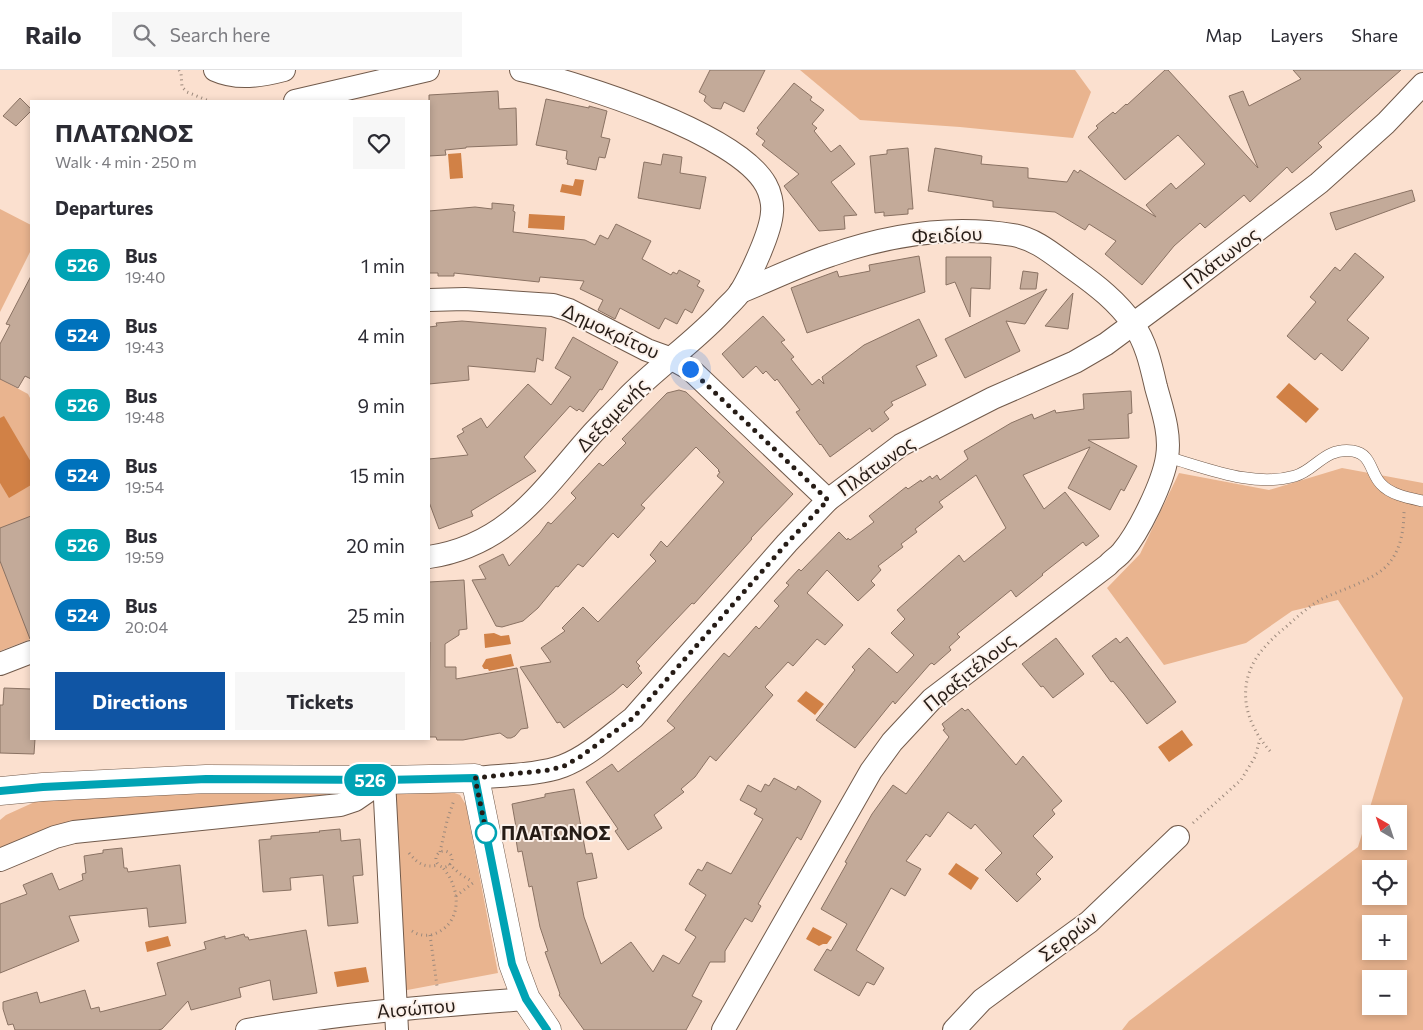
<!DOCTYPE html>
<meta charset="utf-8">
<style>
:root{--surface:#fff;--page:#f7f7f7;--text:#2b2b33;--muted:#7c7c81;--line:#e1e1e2;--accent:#1055a4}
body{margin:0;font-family:Commissioner,sans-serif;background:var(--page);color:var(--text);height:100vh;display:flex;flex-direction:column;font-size:19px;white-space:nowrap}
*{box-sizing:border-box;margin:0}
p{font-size:16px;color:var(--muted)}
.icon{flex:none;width:28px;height:28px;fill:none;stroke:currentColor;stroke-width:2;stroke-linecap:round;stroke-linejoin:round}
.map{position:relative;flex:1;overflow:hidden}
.sheet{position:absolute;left:30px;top:30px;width:400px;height:640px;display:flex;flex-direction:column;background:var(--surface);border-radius:0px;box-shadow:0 2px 8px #0003}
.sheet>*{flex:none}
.badge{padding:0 10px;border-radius:16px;font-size:18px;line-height:32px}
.needle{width:32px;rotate:321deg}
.tools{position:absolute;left:1362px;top:735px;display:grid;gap:10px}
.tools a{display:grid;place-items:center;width:45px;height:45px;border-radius:0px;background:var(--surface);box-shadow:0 2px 8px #0003;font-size:25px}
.you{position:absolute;width:25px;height:25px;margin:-12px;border:4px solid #fff;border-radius:50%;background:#1a73e8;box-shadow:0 0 0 8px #1a73e833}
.map>.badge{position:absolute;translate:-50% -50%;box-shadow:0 0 0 2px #fff}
h2{padding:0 25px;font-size:19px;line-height:45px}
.round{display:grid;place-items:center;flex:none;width:52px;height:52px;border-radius:0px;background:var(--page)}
.headline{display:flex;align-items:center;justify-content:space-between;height:85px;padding:0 25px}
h1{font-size:24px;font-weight:700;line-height:38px}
.button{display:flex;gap:10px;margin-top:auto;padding:10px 25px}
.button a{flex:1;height:58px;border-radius:0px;background:var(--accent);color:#fff;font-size:20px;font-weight:700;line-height:58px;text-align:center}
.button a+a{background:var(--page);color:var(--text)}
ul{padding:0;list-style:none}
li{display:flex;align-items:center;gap:15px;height:70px;padding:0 25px}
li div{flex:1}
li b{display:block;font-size:19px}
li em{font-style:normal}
li .badge{min-width:55px;font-weight:700;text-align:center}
header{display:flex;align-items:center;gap:30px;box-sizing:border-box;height:70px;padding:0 25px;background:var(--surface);border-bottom:1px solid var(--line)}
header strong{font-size:24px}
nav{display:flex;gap:28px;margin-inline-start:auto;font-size:18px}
.search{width:350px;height:45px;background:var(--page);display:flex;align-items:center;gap:12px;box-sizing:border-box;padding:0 18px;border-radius:0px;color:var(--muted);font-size:19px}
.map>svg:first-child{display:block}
.green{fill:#e9b48f;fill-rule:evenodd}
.water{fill:#d18146}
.building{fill:#c3aa99;stroke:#8a7263}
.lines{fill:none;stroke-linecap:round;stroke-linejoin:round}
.service-casing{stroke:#715a4b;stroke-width:12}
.minor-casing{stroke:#715a4b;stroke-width:24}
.tertiary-casing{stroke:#715a4b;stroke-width:29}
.path{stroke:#9c897c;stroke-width:3;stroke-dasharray:1 4;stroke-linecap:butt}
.service{stroke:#fff;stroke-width:11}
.minor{stroke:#fff;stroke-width:22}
.tertiary{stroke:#fff;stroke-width:28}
.line-casing{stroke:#fff;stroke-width:11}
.line{stroke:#00a3b4;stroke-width:8}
.walk{stroke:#261c16;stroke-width:5;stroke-dasharray:0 9}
.stop-dot{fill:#fff;stroke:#00a3b4;stroke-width:2.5}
.labels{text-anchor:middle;stroke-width:4;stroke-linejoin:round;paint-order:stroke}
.street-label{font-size:19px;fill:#261c16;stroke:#fcf1ea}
.stop-label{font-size:19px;font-weight:bold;fill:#261c16;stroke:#fcf1ea;text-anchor:start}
</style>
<header>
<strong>Railo</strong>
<div class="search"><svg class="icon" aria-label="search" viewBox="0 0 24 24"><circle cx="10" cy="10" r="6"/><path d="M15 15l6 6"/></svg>Search here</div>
<nav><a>Map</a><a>Layers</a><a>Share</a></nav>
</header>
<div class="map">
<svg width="1423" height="960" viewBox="0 0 1423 960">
<rect width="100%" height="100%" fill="#fbe0cf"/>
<g class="green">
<polygon points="800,0 1075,0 1091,22 1073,68 960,57 860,50"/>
<polygon points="0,139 31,155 31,180 0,242"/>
<polygon points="0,309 28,324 31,330 31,569 0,581"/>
<path d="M1342,398l81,15v547h-301l7,-9 229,-174 45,-149 -65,-98 -46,11 -46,32 -82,22 -57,-77 33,-34 39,-81 90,17zM1371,744h28v27h-28zM1371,799h28v27h-28zM1371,854h28v27h-28zM1371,909h28v27h-28z"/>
<polygon points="326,721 327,730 0,783 0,750 6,745 39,730 83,726"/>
<polygon points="395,721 452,722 460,725 466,735 498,903 402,921"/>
</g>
<g class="water">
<polygon points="461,83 463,108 450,109 448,84"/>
<polygon points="575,109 584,110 581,126 560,122 562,114 573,116"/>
<polygon points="529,144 565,146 564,160 528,158"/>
<polygon points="1289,313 1319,339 1306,353 1276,327"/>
<polygon points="4,346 31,392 31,415 9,428 0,413 0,348"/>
<polygon points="494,563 501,566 509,565 511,574 485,578 484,564"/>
<polygon points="511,584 514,596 489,601 488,599 484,599 482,596 486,589"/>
<polygon points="806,621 824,634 815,645 797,631"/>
<polygon points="1182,660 1193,675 1169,692 1158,677"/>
<polygon points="956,793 979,808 971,820 948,804"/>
<polygon points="813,857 832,867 827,874 823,874 819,876 806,869"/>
<polygon points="168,866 171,876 147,882 145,872"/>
<polygon points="366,897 369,912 337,917 334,902"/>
</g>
<g class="building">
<polygon points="710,0 765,0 744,42 724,32 721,39 712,38 704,31 706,26 699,22"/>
<polygon points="1165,0 1168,0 1258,98 1229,26 1243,21 1249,36 1301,9 1293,0 1401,0 1318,73 1322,77 1292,103 1287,97 1250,132 1244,125 1205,158 1200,153 1174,176 1142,215 1105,184 1116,171 1089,154 1085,160 1055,142 993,137 993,131 928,121 935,78 982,86 981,94 1028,98 1028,108 1067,112 1074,100 1078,103 1080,100 1156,147 1146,135 1171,113 1176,119 1205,94 1178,65 1125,110 1088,67 1098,58 1096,56 1113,42 1115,44 1126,34 1127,35"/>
<polygon points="794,13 812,27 810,30 824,40 812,54 817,58 814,61 831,82 840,75 855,94 831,112 857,145 844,146 845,159 819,161 784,116 799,104 762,75 765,71 756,64 759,60 757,58"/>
<polygon points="498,21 499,39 516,38 517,75 466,77 466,78 445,80 446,85 429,86 429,25"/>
<polygon points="20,28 31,39 31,41 16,56 3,46"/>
<polygon points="546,29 589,38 589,36 607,41 601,67 610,69 605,88 599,87 596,100 567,94 568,90 566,89 567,81 536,75"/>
<polygon points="908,78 913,139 908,139 908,144 884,146 884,142 875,143 870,86 887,84 887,80"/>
<polygon points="663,84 682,87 680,103 706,107 700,139 638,128 644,92 661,95"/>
<polygon points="1412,120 1415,131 1336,160 1330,143"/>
<polygon points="492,133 514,135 513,141 515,142 513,162 585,170 595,175 600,165 608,169 616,154 651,171 642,189 671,205 673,202 677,204 679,200 700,211 697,216 704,220 692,243 685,239 677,254 665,248 659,259 620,238 615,249 598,240 603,230 580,219 584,211 540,207 539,212 454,203 454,206 438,206 438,203 429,203 429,141 475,137 492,139"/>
<polygon points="1355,183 1384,207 1347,250 1369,268 1342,301 1321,283 1315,290 1287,266 1316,232 1310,227 1335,197 1340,201"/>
<polygon points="919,186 925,222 807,263 791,218 837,201 839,207 870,201 869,195"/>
<polygon points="946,187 991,187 990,219 971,218 970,247 955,212 946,215"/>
<polygon points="1023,201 1038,203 1036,219 1020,219"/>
<polygon points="31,206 31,309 25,306 18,318 0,309 0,274 10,255 6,254"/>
<polygon points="1047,219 1025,254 1006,251 1020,281 965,308 945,269"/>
<polygon points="1073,223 1068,259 1045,256"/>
<polygon points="763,246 785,270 781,272 794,287 791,289 812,315 819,309 824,314 822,307 864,275 919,249 937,286 916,296 926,315 891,332 893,335 884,342 889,349 872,362 870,358 830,387 821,374 820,375 796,342 800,340 777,309 775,311 766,301 763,304 756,296 743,308 722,284"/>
<polygon points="462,251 546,258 543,291 537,288 535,302 468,296 469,310 429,314 429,257 437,256 436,253"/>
<polygon points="573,267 618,292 602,320 600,319 583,342 579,339 577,341 570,336 524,387 536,401 471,441 473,446 439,459 429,432 429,389 468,385 457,366 464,362 462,359 481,348 487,358 528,314 551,335 571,307 555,298"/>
<polygon points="679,320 686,322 793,424 751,468 752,469 694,534 692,533 636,592 640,596 638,598 642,603 627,618 623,614 614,622 564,658 560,652 557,653 520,597 551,592 541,578 565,561 562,558 583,537 598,552 656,491 650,485 661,471 667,477 724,412 717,406 720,402 718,401 719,400 696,377 641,435 645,438 618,468 613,463 583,497 578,494 558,517 556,516 538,538 523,551 502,557 496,556 472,510 486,509 479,496 503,484 509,496 540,463 548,452 551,454 576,428 571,423 599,393 603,396 626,373 622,369 667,323"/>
<polygon points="1131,321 1132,343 1128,344 1129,368 1088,370 1137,396 1124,421 1121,419 1110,440 1068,418 1090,377 1023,405 1044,439 1065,422 1099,466 1086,476 1083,472 1042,504 1043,505 1016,527 1011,520 957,564 960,567 949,577 951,580 934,595 932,593 930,594 895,634 893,631 855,678 816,650 855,600 852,597 869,578 897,603 914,585 891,563 905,549 897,540 959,485 964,492 1006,458 976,405 939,432 943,437 915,459 917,462 901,474 903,477 878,496 881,500 871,511 875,515 858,531 827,500 807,523 843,555 825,575 817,569 793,596 788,592 765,617 773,625 716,691 710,686 695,707 681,719 684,722 654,745 662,758 628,780 615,761 618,759 586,712 612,694 618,702 675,658 667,651 684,630 724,583 729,587 756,556 759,559 779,536 774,531 789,515 786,513 799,499 801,501 839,462 847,470 848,468 850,470 874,452 869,446 906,417 908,419 921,410 922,412 930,406 932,409 937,405 940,410 968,389 964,381 1011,353 1032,344 1034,349 1055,340 1056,343 1084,339 1083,324"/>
<polygon points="31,446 31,568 30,569 0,491 0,458"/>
<polygon points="464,510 467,559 459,560 459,565 445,574 445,597 456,597 456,609 517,598 528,658 521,659 515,666 511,668 507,668 500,663 463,670 437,670 436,667 429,667 430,572 429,572 429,512"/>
<polygon points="1127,567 1176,632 1147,654 1124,624 1113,611 1111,612 1092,586 1116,568 1120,573"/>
<polygon points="1056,568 1084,604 1053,628 1043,616 1041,617 1022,594"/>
<polygon points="4,618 31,619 31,669 35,669 34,684 0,683 0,635 3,635"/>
<polygon points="962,638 965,641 968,639 1016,695 1023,686 1062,731 1052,740 1055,744 1033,766 1053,787 1036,804 1041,809 1017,832 985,800 1002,783 975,754 971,759 948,742 930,767 926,764 906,791 921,799 905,826 891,818 856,880 884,898 874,915 867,912 859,926 814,900 827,879 831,881 847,854 821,839 847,793 845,792 872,744 893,715 906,724 949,667 943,660 945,659 942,654"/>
<polygon points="774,708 796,720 798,716 821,731 801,770 797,767 758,834 761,836 752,852 745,848 725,881 725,892 710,892 692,926 702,931 686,960 584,960 559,925 560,924 545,882 548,881 540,857 532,816 529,817 522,781 518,782 514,757 516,757 512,734 545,727 545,724 574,719 586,784 592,783 597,808 577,812 584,847 601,894 631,872 653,902 663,885 679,894 696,867 685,860 706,825 689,814 698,799 702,801 707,792 731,804 763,749 754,744 757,739 740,730 748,715 761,722 765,714 769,716"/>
<polygon points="340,759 341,771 360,769 363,805 353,806 358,853 328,856 323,805 290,808 291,820 263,822 259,770 271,769 271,766 320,762 319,761"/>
<polygon points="122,778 124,798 127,798 128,802 180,795 186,853 149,857 147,838 69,846 79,871 0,903 0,834 27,824 23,815 52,803 59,820 83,810 82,804 86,803 84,786 103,783 103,780"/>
<polygon points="306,860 317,923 273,930 270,910 239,918 241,927 191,940 188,931 162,959 158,960 15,960 13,954 8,955 3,939 3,932 37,922 40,933 85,920 91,939 99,937 100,942 166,925 157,893 206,879 204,872 225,866 225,869 244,864 245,867 248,867 249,870"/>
</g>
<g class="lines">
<g class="service-casing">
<path id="service" d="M1167,387c40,11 86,31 128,19 21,-6 29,-29 58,-25 19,3 17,22 28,33 10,11 28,14 42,17"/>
</g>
<g class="minor-casing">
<g id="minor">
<path d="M215,0c22,10 46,6 69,0"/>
<polyline points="295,31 428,0"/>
<polyline points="429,230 465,229 553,235 569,240 647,280 672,289 690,299 828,430"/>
<path d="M429,487c80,-12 114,-68 163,-123 11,-12 23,-23 34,-35 30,-31 66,-55 96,-87 6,-7 14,-13 19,-21 10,-17 30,-59 31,-79 1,-8 -2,-20 -6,-27 -28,-52 -187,-102 -245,-115"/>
<polyline points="0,594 31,582"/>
<path d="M475,708c26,-3 65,-3 88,-12 26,-10 49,-32 70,-48l154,-175 41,-43 73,-55 92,-47 82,-36 31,-18 81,-60 132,-101 67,-60 37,-39"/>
<polyline points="384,710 397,960"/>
<polyline points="0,790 55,767 74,762 340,735 355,730 384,710"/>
<path d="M247,960c92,-17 186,-24 279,-31"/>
<path d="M723,960l148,-259 21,-29 40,-43 176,-134c4,-5 10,-8 14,-13 17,-20 41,-69 45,-95 4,-23 -5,-48 -11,-70 -5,-22 -10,-45 -23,-63 -15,-22 -37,-39 -58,-54 -20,-14 -38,-31 -62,-35 -61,-10 -125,0 -182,20 -31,10 -61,25 -91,37"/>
<polyline points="954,960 982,930 1089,852 1178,767"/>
</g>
</g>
<g class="tertiary-casing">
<polyline id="tertiary" points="0,721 43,717 206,709 384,710 475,708 513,894 526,929 547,960"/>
</g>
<g class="path">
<polyline points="179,0 181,3 182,17 187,22 209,31"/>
<path d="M1270,681c-24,-27 -34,-62 -13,-94 8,-12 19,-22 30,-31 10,-9 21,-19 33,-26 19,-10 57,-20 70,-38 11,-14 14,-33 14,-51"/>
<polyline points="1193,753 1241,710 1255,687 1260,669"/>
<circle cx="444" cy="789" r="8"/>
<polyline points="440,782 447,751 454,730"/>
<path d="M409,783c9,11 16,15 29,12"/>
<polyline points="449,794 460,804 473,812"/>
<polyline points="456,826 473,813"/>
<path d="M412,861c6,4 12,5 19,4 32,-9 31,-47 11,-68"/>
<polyline points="430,865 437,916"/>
</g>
<use href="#service" class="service"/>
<use href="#minor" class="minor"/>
<use href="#tertiary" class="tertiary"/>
</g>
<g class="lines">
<g class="line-casing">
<polyline id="line" points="0,721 43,717 206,709 384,710 475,708 512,894 526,929 547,960"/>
</g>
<use href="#line" class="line"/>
<polyline class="walk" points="486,763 487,766 475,708 549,700 564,696 580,687 633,648 787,473 828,430 690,299"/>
</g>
<circle class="stop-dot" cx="486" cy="763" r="10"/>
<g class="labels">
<g class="street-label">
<text transform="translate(947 165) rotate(-3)" y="7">Φειδίου</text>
<text transform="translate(1221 188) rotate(-37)" y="7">Πλάτωνος</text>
<text transform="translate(611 261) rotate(25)" y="7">Δημοκρίτου</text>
<text transform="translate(612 345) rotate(-46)" y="7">Δεξαμενής</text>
<text transform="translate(876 396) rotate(-35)" y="7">Πλάτωνος</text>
<text transform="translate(969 602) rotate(-39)" y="7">Πραξιτέλους</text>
<text transform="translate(1068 866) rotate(-38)" y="7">Σερρών</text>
<text transform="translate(416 938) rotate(-5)" y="7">Αισώπου</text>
</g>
<g class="stop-label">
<text x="501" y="770">ΠΛΑΤΩΝΟΣ</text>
</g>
</g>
</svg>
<div class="tools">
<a><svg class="needle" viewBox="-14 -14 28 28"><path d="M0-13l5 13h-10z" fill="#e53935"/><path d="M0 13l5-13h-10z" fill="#7c7c81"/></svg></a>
<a><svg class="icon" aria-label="locate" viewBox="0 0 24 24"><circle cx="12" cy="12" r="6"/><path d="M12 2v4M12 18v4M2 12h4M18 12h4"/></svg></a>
<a>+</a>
<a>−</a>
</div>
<div class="you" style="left:690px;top:299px"></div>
<b class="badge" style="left:370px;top:710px;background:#00a3b4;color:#fff">526</b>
<section class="sheet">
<div class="headline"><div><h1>ΠΛΑΤΩΝΟΣ</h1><p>Walk · 4 min · 250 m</p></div><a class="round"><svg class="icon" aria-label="heart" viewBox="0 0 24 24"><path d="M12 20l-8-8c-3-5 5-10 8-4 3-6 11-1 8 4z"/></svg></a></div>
<h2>Departures</h2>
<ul>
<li><span class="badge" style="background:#00a3b4;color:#fff">526</span><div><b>Bus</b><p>19:40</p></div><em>1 min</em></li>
<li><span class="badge" style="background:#0072bc;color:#fff">524</span><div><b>Bus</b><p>19:43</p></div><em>4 min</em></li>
<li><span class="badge" style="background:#00a3b4;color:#fff">526</span><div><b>Bus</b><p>19:48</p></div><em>9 min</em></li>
<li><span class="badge" style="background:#0072bc;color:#fff">524</span><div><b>Bus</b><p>19:54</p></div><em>15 min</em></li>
<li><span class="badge" style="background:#00a3b4;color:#fff">526</span><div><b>Bus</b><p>19:59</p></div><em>20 min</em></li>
<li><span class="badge" style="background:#0072bc;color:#fff">524</span><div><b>Bus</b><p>20:04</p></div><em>25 min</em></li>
</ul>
<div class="button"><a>Directions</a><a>Tickets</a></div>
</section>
</div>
